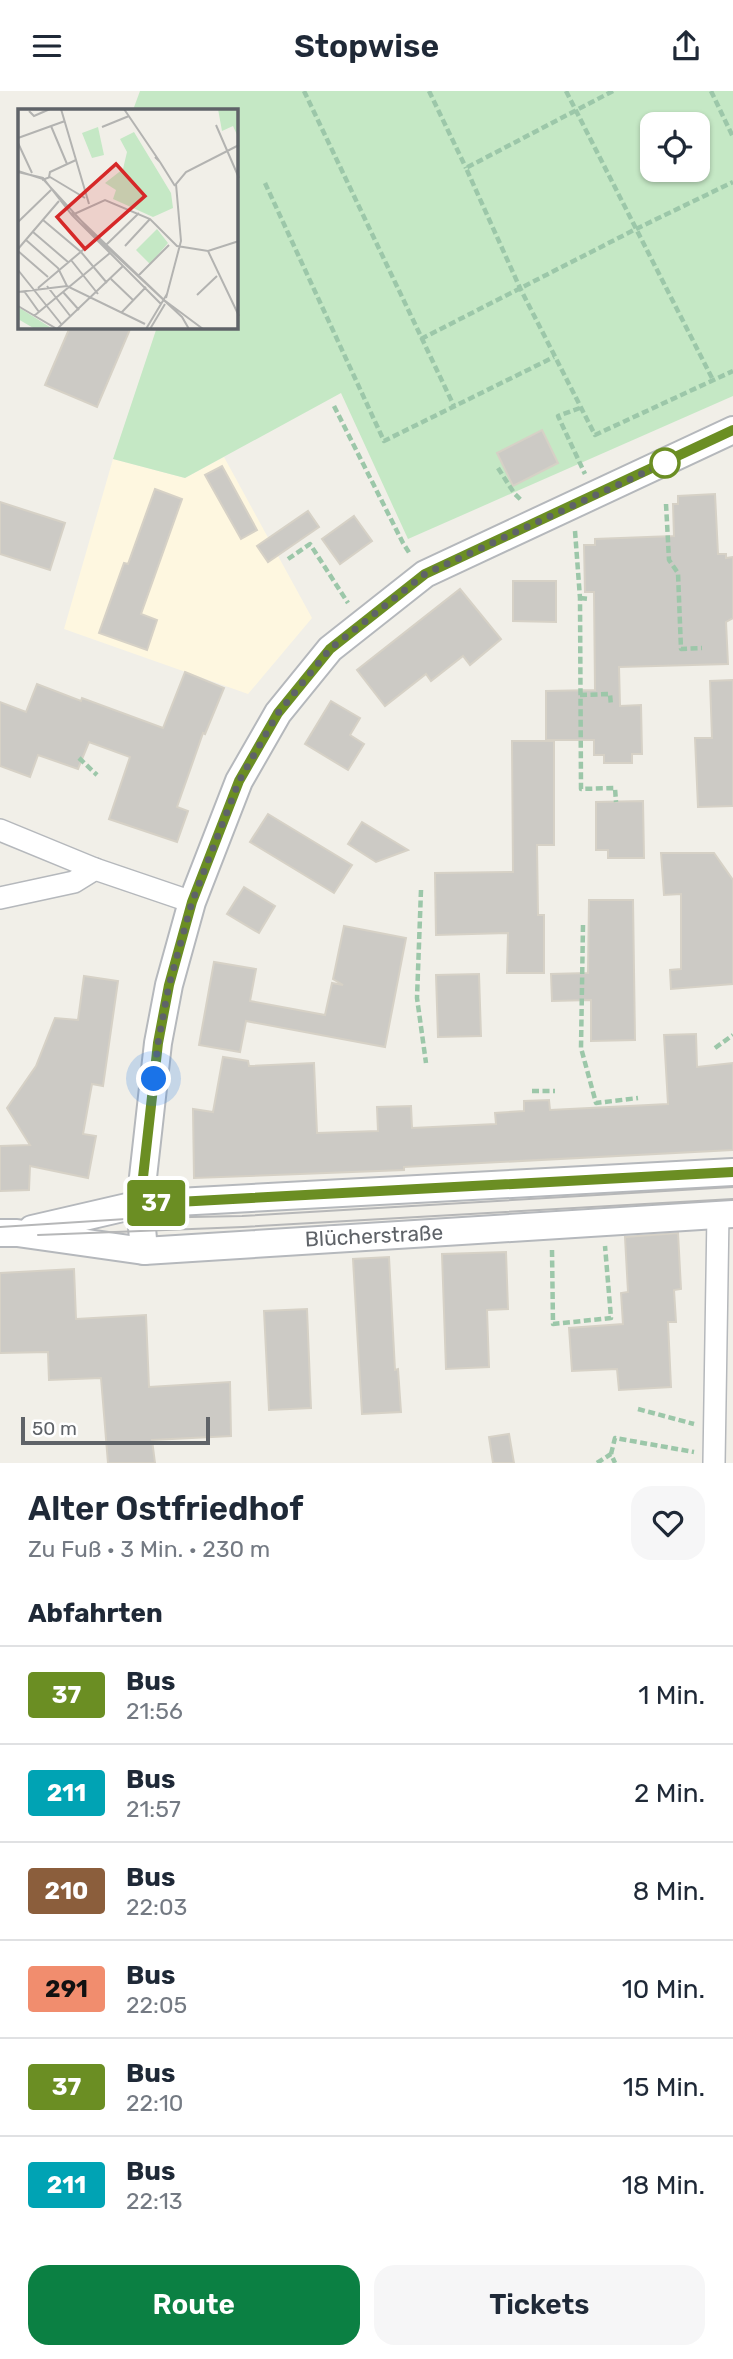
<!DOCTYPE html>
<html lang="de">
<meta charset="utf-8">
<style>
:root{--surface:#fff;--page:#f6f6f7;--text:#1f2937;--muted:#747a83;--line:#e0e1e3;--accent:#0b8043}
body{margin:0;font-family:Rubik,sans-serif;background:var(--page);color:var(--text);height:100vh;display:flex;flex-direction:column;font-size:26px;white-space:nowrap}
*{box-sizing:border-box;margin:0}
p{font-size:23px;color:var(--muted)}
.icon{flex:none;width:38px;height:38px;fill:none;stroke:currentColor;stroke-width:2;stroke-linecap:round;stroke-linejoin:round}
.map{position:relative;height:1372px;overflow:hidden}
.side{display:flex;flex-direction:column;background:var(--surface);flex:1}
.side>*{flex:none}
.badge{padding:0 14px;border-radius:5px;font-size:24px;line-height:46px}
.controls{position:absolute;left:640px;top:21px;display:grid;gap:14px}
.controls a{display:grid;place-items:center;width:70px;height:70px;border-radius:14px;background:var(--surface);box-shadow:0 2px 5px #0004;font-size:35px}
.scale{position:absolute;left:21px;bottom:18px;width:189px;box-sizing:border-box;padding-left:7px;border:4px solid #5f6368;border-top:0;font-size:19px;line-height:24px;white-space:nowrap;color:#5f6368;-webkit-text-stroke:5px #fff;paint-order:stroke}
.you{position:absolute;width:35px;height:35px;margin:-18px;border:5px solid #fff;border-radius:50%;background:#1a73e8;box-shadow:0 0 0 10px #1a73e833}
.map>.badge{position:absolute;translate:-50% -50%;box-shadow:0 0 0 4px #fff}
h2{padding:0 28px;font-size:26px;line-height:63px}
.round{display:grid;place-items:center;flex:none;width:74px;height:74px;border-radius:21px;background:var(--page)}
.overview{display:flex;align-items:center;justify-content:space-between;height:119px;padding:0 28px}
h1{font-size:33px;font-weight:600;line-height:52px}
.action{display:flex;gap:14px;margin-top:auto;padding:14px 28px}
.action a{flex:1;height:80px;border-radius:21px;background:var(--accent);color:#fff;font-size:28px;font-weight:600;line-height:80px;text-align:center}
.action a+a{background:var(--page);color:var(--text)}
ul{padding:0;list-style:none}
li{display:flex;align-items:center;gap:21px;height:98px;padding:0 28px;border-top:2px solid var(--line)}
li div{flex:1}
li b{display:block;font-size:26px}
li em{font-style:normal}
li .badge{min-width:77px;font-weight:700;text-align:center}
header{display:flex;justify-content:space-between;align-items:center;height:91px;padding:0 28px;background:var(--surface);font-size:32px;font-weight:600}
.map>svg:first-child{display:block}
.commercial{fill:#fef7e0}
.green{fill:#c5e8c5;fill-rule:evenodd}
.building{fill:#cccac5;stroke:#d6d1c6;stroke-width:2}
.lines{fill:none;stroke-linecap:round;stroke-linejoin:round}
.minor-casing{stroke:#b5b8bc;stroke-width:24}
.tertiary-casing{stroke:#b5b8bc;stroke-width:30}
.path{stroke:#9cc7a9;stroke-width:4.5;stroke-dasharray:7 3.5;stroke-linecap:butt}
.minor{stroke:#fff;stroke-width:21}
.tertiary{stroke:#fff;stroke-width:26}
.tram{stroke:#b6b7b8;stroke-width:2}
.line-casing{stroke:#fff;stroke-width:16}
.line{stroke:#6b8e23;stroke-width:10}
.walk{stroke:#5f6368;stroke-width:7;stroke-dasharray:0 12.6}
.stop-dot{fill:#fff;stroke:#6b8e23;stroke-width:3.5}
.labels{text-anchor:middle;stroke-width:7;stroke-linejoin:round;paint-order:stroke}
.street-label{font-size:21px;fill:#5f6368;stroke:#fff}
.inset-road{fill:none;stroke:#b3b3b1;stroke-width:2}
.view{fill:#d62828;fill-opacity:0.15;stroke:#d62828;stroke-width:3.5}
.inset-edge{fill:none;stroke:#5f6368;stroke-width:3.5}
</style>
<header><svg class="icon" aria-label="menu" viewBox="0 0 24 24"><path d="M4 6h16M4 12h16M4 18h16"/></svg>Stopwise<svg class="icon" aria-label="share" viewBox="0 0 24 24"><path d="M12 15V3M7 8l5-5 5 5M5 13v7h14v-7"/></svg></header>
<div class="map">
<svg width="733" height="1372" viewBox="0 0 733 1372">
<rect width="100%" height="100%" fill="#f1efe8"/>
<polygon class="commercial" points="224,366 312,527 248,603 64,538 113,368 185,387"/>
<path class="green" d="M140,0h593v305l-325,143 -67,-146 -156,85 -72,-19 44,-132h79v-217h-103zM653,33h45v46h-45z"/>
<g class="building">
<polygon points="70,236 131,236 97,316 45,294"/>
<polygon points="542,339 558,372 513,395 497,362"/>
<polygon points="222,375 257,439 241,448 205,384"/>
<polygon points="155,398 182,408 141,523 157,529 147,559 99,542 124,472 128,473"/>
<polygon points="715,403 718,463 726,463 726,467 733,466 733,527 726,531 728,573 619,576 620,615 641,614 642,663 632,663 632,672 604,672 604,664 594,664 594,649 546,649 546,600 595,599 594,501 585,501 584,454 595,454 595,448 674,445 673,413 678,413 678,405"/>
<polygon points="0,411 65,432 50,479 0,463"/>
<polygon points="308,420 319,436 268,471 257,455"/>
<polygon points="354,425 372,450 340,473 322,448"/>
<polygon points="513,490 556,490 556,531 513,530"/>
<polygon points="460,498 501,548 470,574 463,565 431,590 426,583 385,615 357,579"/>
<polygon points="185,581 224,597 205,643 203,642 177,716 188,720 177,751 109,728 130,666 89,651 78,678 38,664 30,686 0,675 0,611 26,621 37,593 81,610 82,607 163,637"/>
<polygon points="733,589 733,715 698,716 695,647 712,647 710,590"/>
<polygon points="331,610 360,627 350,644 364,653 348,679 305,653"/>
<polygon points="512,650 554,650 554,754 537,754 538,824 544,824 544,882 507,882 508,842 436,844 435,782 513,781"/>
<polygon points="643,710 644,767 608,767 608,759 596,759 596,711"/>
<polygon points="268,723 352,774 334,802 250,751"/>
<polygon points="362,731 408,759 376,771 348,753"/>
<polygon points="661,762 714,762 733,789 733,893 671,898 670,879 681,878 681,803 664,804"/>
<polygon points="244,796 275,815 259,842 227,823"/>
<polygon points="589,809 633,809 635,949 591,950 591,909 552,910 551,883 588,882"/>
<polygon points="344,835 406,847 385,956 246,930 240,961 199,954 214,871 256,878 250,910 325,924 332,892 343,894 333,888"/>
<polygon points="479,883 481,945 438,946 436,884"/>
<polygon points="84,885 118,890 103,995 92,993 83,1043 96,1045 88,1087 30,1075 29,1099 0,1100 0,1055 30,1054 7,1017 36,975 55,927 78,929"/>
<polygon points="696,943 697,976 733,972 733,1059 404,1076 404,1079 194,1087 193,1018 213,1021 223,966 248,970 249,975 314,972 317,1042 378,1040 377,1016 411,1015 412,1037 496,1033 495,1022 524,1020 524,1010 549,1009 550,1019 668,1013 664,944"/>
<polygon points="678,1142 681,1198 674,1199 676,1231 668,1231 671,1296 619,1299 617,1278 572,1280 569,1237 623,1233 621,1202 628,1201 625,1146"/>
<polygon points="506,1161 508,1218 487,1219 489,1276 446,1278 442,1163"/>
<polygon points="389,1166 395,1279 398,1278 401,1321 362,1323 353,1168"/>
<polygon points="74,1178 76,1228 146,1224 149,1296 230,1291 231,1345 152,1349 155,1372 108,1372 101,1287 49,1289 48,1261 0,1262 0,1182"/>
<polygon points="307,1218 311,1317 269,1319 264,1220"/>
<polygon points="509,1343 514,1372 493,1372 489,1346"/>
</g>
<g class="lines">
<g class="minor-casing">
<g id="minor">
<polyline points="0,739 95,778 192,811"/>
<polyline points="0,807 74,791 95,778"/>
<polyline points="714,1372 718,1123"/>
</g>
</g>
<g class="tertiary-casing">
<g id="tertiary">
<polyline points="32,1138 140,1113 733,1081"/>
<polyline points="0,1142 17,1142 144,1160 733,1123"/>
<polyline points="144,1160 140,1113 158,952 169,894 192,811 239,690 278,622 330,558 425,483 733,339"/>
</g>
</g>
<g class="path">
<polyline points="304,0 454,315"/>
<polyline points="429,0 466,77"/>
<polyline points="566,0 713,289"/>
<polyline points="613,0 466,77 520,197 595,344 733,280"/>
<polyline points="711,0 733,46"/>
<polyline points="265,92 384,350 554,266"/>
<polyline points="421,248 636,138 733,91"/>
<polyline points="334,315 403,452 410,463"/>
<polyline points="580,317 558,325 585,383"/>
<polyline points="498,377 514,402 522,410"/>
<polyline points="666,413 669,469 678,482 681,558 702,557"/>
<polyline points="575,440 580,507 581,698 615,697 616,711"/>
<polyline points="288,468 310,453 348,512"/>
<polyline points="580,507 590,508"/>
<polyline points="580,604 610,603 611,615"/>
<polyline points="79,667 97,684"/>
<polyline points="421,799 417,907 426,972"/>
<polyline points="583,834 581,957 596,1012 638,1007"/>
<polyline points="715,957 733,944"/>
<polyline points="532,1000 555,1000"/>
<polyline points="552,1159 553,1233 611,1227 605,1155"/>
<polyline points="638,1318 694,1333"/>
<polyline points="611,1363 615,1347 694,1361"/>
<polyline points="597,1372 611,1363 615,1372"/>
</g>
<use href="#minor" class="minor"/>
<use href="#tertiary" class="tertiary"/>
<g class="tram">
<polyline points="0,1136 142,1127 242,1125 733,1096"/>
<polyline points="38,1144 243,1136 733,1108"/>
</g>
</g>
<g class="lines">
<g class="line-casing">
<polyline id="line" points="733,339 425,483 330,558 278,622 239,690 192,811 169,894 158,952 140,1113 733,1081"/>
</g>
<use href="#line" class="line"/>
<polyline class="walk" points="154,988 158,952 169,894 192,811 239,690 278,622 330,558 425,483 665,372"/>
</g>
<circle class="stop-dot" cx="665" cy="372" r="14"/>
<g class="labels">
<g class="street-label">
<text transform="translate(374 1145) rotate(-3)" y="7">Blücherstraße</text>
</g>
</g>
<g transform="translate(18 18)">
<rect width="220" height="220" fill="#f1efe8"/>
<path d="M200,0h20v28l-5,-11 -11,5zM80,18l6,28 -12,3 -10,-25zM116,23l37,61 2,15 -20,9 -40,-18 3,-9 -11,-7 18,-14 4,-17 -7,-13zM139,120l11,14 -18,21 -14,-14zM0,198l35,22h-18l-17,-10z" fill="#c5e8c5"/>
<path class="inset-road" d="M43,0l28,95M106,0l36,53 -5,-5M11,2l5,5 16,-7M198,16l23,53M33,17l16,38M84,18l27,-11M0,29l47,-17M0,34l14,30M142,53l15,24M0,62l25,8 53,58 86,80 7,12M0,63l25,6 29,37 89,89M31,68l1,-5 26,-12M24,71l8,-3 35,21M54,103l92,88M54,106l33,-15 45,19 27,27 31,5 31,-10M25,111l38,32 26,31M0,113l33,-32M15,123l35,30M8,131l32,28 9,18M88,136l33,-32M107,137l25,-27M0,140l41,-48M0,142l30,26M190,142l31,65M53,151l27,34M0,161l44,55M120,167l31,-31M93,170l23,22M29,177l24,31M20,179l58,-49M6,182l15,21M0,183l49,-6 78,38M45,183l16,18M179,186l20,-19M148,189l15,-57 -5,-57 10,-12 53,-27M146,191l39,29M0,197l39,23 66,-63M103,204l25,-26M16,207l76,-63M128,220l21,-35M132,220l15,-25"/>
<path class="view" d="M98,55l29,32 -60,53 -28,-32z"/>
<rect width="220" height="220" class="inset-edge"/>
</g>
</svg>
<div class="controls">
<a><svg class="icon" aria-label="locate" viewBox="0 0 24 24"><circle cx="12" cy="12" r="6"/><path d="M12 2v4M12 18v4M2 12h4M18 12h4"/></svg></a>
</div>
<div class="scale">50 m</div>
<div class="you" style="left:154px;top:988px"></div>
<b class="badge" style="left:156px;top:1112px;background:#6b8e23;color:#fff">37</b>
</div>
<section class="side">
<div class="overview"><div><h1>Alter Ostfriedhof</h1><p>Zu Fuß · 3 Min. · 230 m</p></div><a class="round"><svg class="icon" aria-label="heart" viewBox="0 0 24 24"><path d="M12 20l-8-8c-3-5 5-10 8-4 3-6 11-1 8 4z"/></svg></a></div>
<h2>Abfahrten</h2>
<ul>
<li><span class="badge" style="background:#6b8e23;color:#fff">37</span><div><b>Bus</b><p>21:56</p></div><em>1 Min.</em></li>
<li><span class="badge" style="background:#00a3b4;color:#fff">211</span><div><b>Bus</b><p>21:57</p></div><em>2 Min.</em></li>
<li><span class="badge" style="background:#8b5e3c;color:#fff">210</span><div><b>Bus</b><p>22:03</p></div><em>8 Min.</em></li>
<li><span class="badge" style="background:#f18d6e;color:#111">291</span><div><b>Bus</b><p>22:05</p></div><em>10 Min.</em></li>
<li><span class="badge" style="background:#6b8e23;color:#fff">37</span><div><b>Bus</b><p>22:10</p></div><em>15 Min.</em></li>
<li><span class="badge" style="background:#00a3b4;color:#fff">211</span><div><b>Bus</b><p>22:13</p></div><em>18 Min.</em></li>
</ul>
<div class="action"><a>Route</a><a>Tickets</a></div>
</section>
